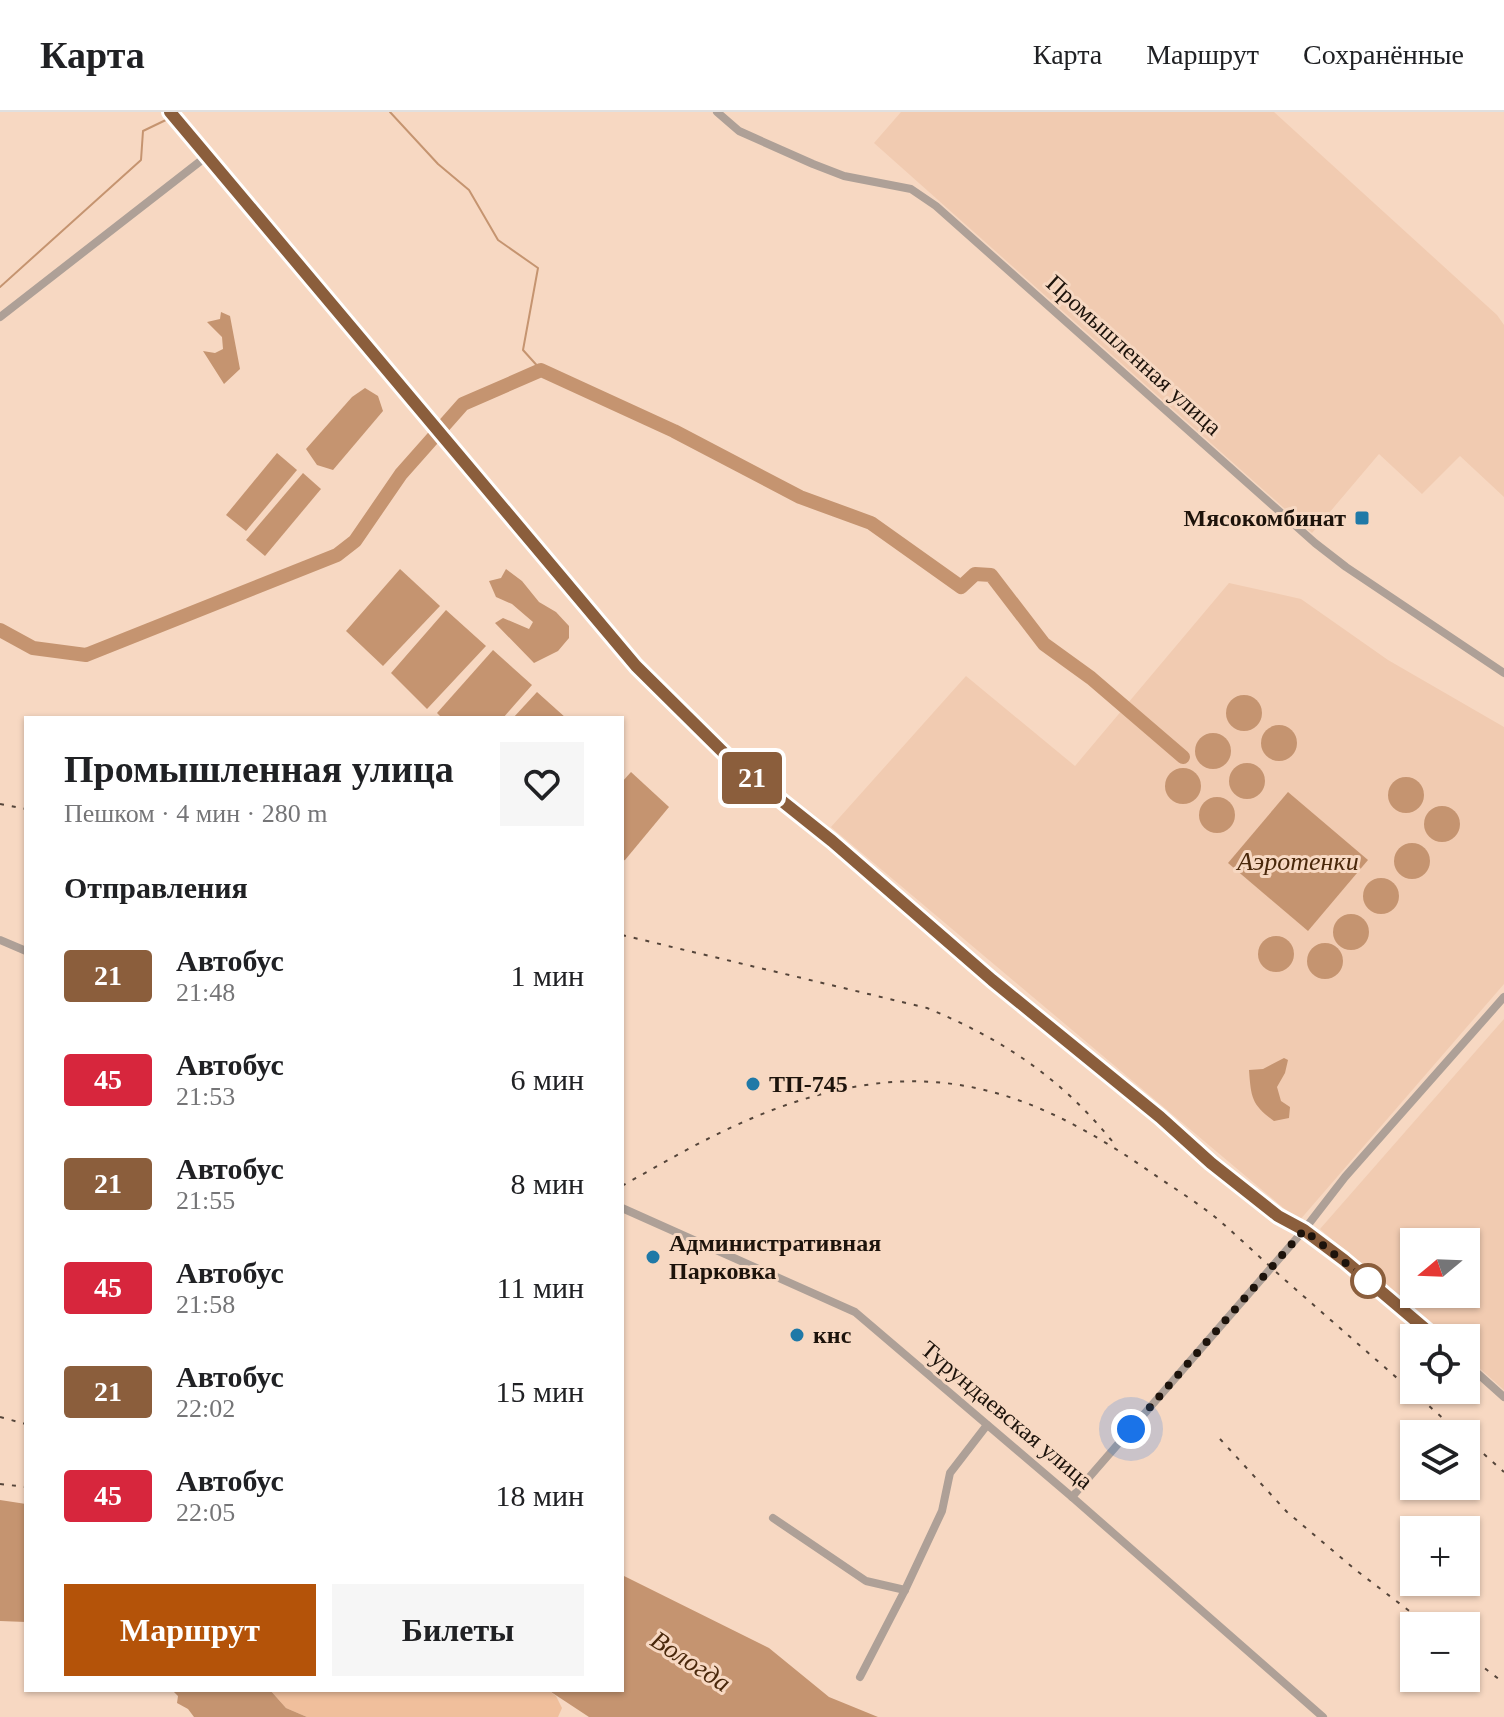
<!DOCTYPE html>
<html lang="ru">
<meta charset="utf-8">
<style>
:root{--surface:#fff;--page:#f6f6f6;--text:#202124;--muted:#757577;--line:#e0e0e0;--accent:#b45309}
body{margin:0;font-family:"Times New Roman",serif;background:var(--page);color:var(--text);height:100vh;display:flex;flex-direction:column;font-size:30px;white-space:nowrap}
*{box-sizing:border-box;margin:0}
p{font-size:26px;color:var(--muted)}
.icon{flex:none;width:44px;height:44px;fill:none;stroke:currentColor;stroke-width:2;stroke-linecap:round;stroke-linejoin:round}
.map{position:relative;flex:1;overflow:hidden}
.panel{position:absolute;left:24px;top:604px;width:600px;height:976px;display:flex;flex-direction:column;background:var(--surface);border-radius:0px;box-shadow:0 2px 6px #0004}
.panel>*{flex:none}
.badge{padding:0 16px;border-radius:6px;font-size:28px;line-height:52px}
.needle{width:52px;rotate:251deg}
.tools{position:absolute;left:1400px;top:1116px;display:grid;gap:16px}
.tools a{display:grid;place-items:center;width:80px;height:80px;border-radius:0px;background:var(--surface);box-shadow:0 2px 6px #0004;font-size:40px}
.you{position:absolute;width:40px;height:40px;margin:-20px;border:6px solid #fff;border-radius:50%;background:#1a73e8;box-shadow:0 0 0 12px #1a73e833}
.map>.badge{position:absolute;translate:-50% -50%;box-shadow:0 0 0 4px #fff}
h2{padding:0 40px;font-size:30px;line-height:72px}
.round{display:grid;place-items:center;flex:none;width:84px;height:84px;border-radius:0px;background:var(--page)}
.overview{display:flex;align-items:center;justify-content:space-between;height:136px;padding:0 40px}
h1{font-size:38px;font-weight:700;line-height:60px}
.cta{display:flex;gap:16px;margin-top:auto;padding:16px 40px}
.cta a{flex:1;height:92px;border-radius:0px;background:var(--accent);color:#fff;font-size:32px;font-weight:700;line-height:92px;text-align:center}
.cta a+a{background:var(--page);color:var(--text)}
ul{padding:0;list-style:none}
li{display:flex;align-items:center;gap:24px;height:104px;padding:0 40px}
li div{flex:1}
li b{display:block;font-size:30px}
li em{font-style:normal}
li .badge{min-width:88px;font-weight:700;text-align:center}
header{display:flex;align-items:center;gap:48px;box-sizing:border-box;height:112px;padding:0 40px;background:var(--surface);border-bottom:2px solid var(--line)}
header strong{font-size:38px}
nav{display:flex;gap:44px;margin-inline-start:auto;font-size:28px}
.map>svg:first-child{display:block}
.built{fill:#f1cbb1;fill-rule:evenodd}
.green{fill:#f0bf9c}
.water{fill:#c59470}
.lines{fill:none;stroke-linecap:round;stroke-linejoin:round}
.stream{stroke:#c59470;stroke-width:2}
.river{stroke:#c59470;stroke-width:14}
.street{stroke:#aea097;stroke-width:8}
.rail{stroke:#55453a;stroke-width:2;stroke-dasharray:4 8;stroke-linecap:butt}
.line-casing{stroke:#fff;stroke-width:18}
.line{stroke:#8b5e3c;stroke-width:12}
.walk{stroke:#1d130b;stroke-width:8;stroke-dasharray:0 14.4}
.poi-dot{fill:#2079a7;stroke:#f7d8c2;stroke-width:3}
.stop-dot{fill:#fff;stroke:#8b5e3c;stroke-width:4}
.labels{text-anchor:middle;stroke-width:6;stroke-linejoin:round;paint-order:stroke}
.street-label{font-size:24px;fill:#1d130b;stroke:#f7d8c2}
.poi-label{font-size:24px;font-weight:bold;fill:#1d130b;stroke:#f7d8c2;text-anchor:start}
.water-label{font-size:26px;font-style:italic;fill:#4a280b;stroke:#f7d8c2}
</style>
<header>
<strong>Карта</strong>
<nav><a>Карта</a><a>Маршрут</a><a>Сохранённые</a></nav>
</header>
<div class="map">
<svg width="1504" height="1605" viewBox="0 0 1504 1605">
<rect width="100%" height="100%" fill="#f7d8c2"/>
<g class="built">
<polygon points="901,0 1274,0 1497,203 1504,213 1504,385 1460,344 1422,382 1379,342 1312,421 874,31"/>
<polygon points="1229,471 1301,487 1388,548 1504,615 1504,872 1299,1109 831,715 966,564 1075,654"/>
<path d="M1504,907v371l-38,-34v-18h-21l-125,-109zM1414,1130h52v52h-52z"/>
</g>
<polygon class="green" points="270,1578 548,1578 556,1584 562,1596 558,1605 307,1605 286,1596"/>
<g class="water">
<polygon points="221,200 230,204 240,257 224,272 203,239 215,241 223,237 222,225 207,210 220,207"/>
<polygon points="365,276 378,284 383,299 333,358 317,353 306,337 352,285"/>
<polygon points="277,341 297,358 246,419 226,403"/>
<polygon points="303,361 321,377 265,444 246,428"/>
<polygon points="400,457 440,494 383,554 346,519"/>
<polygon points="506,457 522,469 539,490 556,500 569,514 569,526 558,539 534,551 495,511 503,506 529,517 533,510 512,492 496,485 489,469 501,466"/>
<polygon points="446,498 486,534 427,597 391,561"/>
<polygon points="493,538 532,573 503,606 442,606 437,601"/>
<polygon points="537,580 566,606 513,606"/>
<circle cx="1244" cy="601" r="18"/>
<circle cx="1279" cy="631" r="18"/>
<circle cx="1213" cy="639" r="18"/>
<circle cx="1247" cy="669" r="18"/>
<circle cx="1183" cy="674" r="18"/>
<polygon points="631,660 669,695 625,748 622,749 622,670"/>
<circle cx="1406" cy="683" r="18"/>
<polygon points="1288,680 1368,748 1308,819 1228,751"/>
<circle cx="1217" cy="703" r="18"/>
<circle cx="1442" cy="712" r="18"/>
<circle cx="1412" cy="749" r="18"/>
<circle cx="1381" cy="784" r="18"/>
<circle cx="1351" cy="820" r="18"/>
<circle cx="1276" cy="842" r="18"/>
<circle cx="1325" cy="849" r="18"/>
<path d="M1284,946l4,2 -3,13 -8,14 4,14 9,6 -1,11 -15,3c-22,-16 -23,-23 -25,-51l14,-1z"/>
<polygon points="0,1388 26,1392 26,1510 0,1509"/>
<polygon points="622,1463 769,1536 829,1585 878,1605 589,1605 548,1578 622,1578"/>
<polygon points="172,1578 270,1578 286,1596 307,1605 194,1605 188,1597 177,1591 178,1584"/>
</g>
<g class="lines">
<g class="stream">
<polyline points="390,0 438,52 469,78 498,128 538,156 523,238 541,258"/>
<polyline points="0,175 141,48 143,19 170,6"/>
</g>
<polyline class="river" points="0,518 33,536 86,543 337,443 355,429 401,362 463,292 541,258 674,319 800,385 871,411 961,475 975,462 991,463 1044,532 1091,566 1183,645"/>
<g class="street">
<polyline points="170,0 636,554 733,650 832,729 992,868 1160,1005 1211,1051 1278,1104 1304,1118 1344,1148 1436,1226"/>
<polyline points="717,0 739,19 813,52 844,64 911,77 936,94 1315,431 1346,455 1504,561"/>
<polyline points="0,205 207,44"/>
<polyline points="0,828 26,839"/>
<polyline points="622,1096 855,1200 1072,1385 1323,1605"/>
<polyline points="1466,1251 1504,1285"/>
<polyline points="1072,1385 1304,1118 1345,1065 1504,885"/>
<polyline points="773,1406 866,1469 905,1478"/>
<polyline points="860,1565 905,1478 942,1399 950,1361 987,1313"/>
</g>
<g class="rail">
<polyline points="0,692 26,697"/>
<path d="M622,823l305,73c75,31 133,69 185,133"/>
<path d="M622,1074c79,-45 152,-87 244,-101 110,-17 198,27 286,88 23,16 48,31 69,49 24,21 48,44 72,65 56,49 112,98 168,147"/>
<polyline points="0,1305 26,1312"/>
<polyline points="1466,1326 1504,1360"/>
<polyline points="1220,1327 1287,1400 1357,1459 1429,1514"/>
<polyline points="0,1372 26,1375"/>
<polyline points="1466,1542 1504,1571"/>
</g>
</g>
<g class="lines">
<g class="line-casing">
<polyline id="line" points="170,0 636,554 733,650 832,729 992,868 1160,1005 1211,1051 1278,1104 1304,1118 1344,1148 1436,1226"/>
</g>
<use href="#line" class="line"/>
<polyline class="walk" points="1131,1317 1304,1118 1368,1169"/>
</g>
<g class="poi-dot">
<rect x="1354" y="398" width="16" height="16" rx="4"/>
<circle cx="753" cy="972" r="8"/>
<circle cx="653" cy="1145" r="8"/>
<circle cx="797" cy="1223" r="8"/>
</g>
<circle class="stop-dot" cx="1368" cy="1169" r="16"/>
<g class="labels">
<g class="street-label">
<text transform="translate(1134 243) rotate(42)" y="8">Промышленная улица</text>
<text transform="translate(1007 1303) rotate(40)" y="8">Турундаевская улица</text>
</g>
<g class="poi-label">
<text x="1346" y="414" text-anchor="end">Мясокомбинат</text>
<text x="769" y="980">ТП-745</text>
<text x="669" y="1139">Административная<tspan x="669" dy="28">Парковка</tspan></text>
<text x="813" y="1231">кнс</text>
</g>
<g class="water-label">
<text x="1298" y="758">Аэротенки</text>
<text transform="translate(691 1549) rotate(33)" y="9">Вологда</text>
</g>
</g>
</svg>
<div class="tools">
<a><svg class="needle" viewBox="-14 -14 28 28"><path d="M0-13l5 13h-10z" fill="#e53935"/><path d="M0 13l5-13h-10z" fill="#757577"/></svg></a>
<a><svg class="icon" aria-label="locate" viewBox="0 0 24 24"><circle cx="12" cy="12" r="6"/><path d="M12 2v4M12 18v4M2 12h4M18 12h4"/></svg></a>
<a><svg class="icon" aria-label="layers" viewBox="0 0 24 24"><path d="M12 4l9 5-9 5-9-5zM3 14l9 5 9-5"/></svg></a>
<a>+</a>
<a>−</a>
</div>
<div class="you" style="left:1131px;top:1317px"></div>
<b class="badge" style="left:752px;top:666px;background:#8b5e3c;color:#fff">21</b>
<section class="panel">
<div class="overview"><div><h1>Промышленная улица</h1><p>Пешком · 4 мин · 280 m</p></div><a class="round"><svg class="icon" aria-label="heart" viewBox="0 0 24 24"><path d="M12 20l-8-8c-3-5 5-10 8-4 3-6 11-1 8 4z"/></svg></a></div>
<h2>Отправления</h2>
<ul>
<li><span class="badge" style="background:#8b5e3c;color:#fff">21</span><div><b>Автобус</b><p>21:48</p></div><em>1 мин</em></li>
<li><span class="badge" style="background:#d7263d;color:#fff">45</span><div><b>Автобус</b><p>21:53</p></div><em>6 мин</em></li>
<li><span class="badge" style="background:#8b5e3c;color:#fff">21</span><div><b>Автобус</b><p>21:55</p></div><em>8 мин</em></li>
<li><span class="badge" style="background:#d7263d;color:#fff">45</span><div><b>Автобус</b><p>21:58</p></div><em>11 мин</em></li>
<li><span class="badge" style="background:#8b5e3c;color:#fff">21</span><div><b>Автобус</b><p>22:02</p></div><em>15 мин</em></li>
<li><span class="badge" style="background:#d7263d;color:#fff">45</span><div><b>Автобус</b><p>22:05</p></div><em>18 мин</em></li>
</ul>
<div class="cta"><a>Маршрут</a><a>Билеты</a></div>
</section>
</div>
